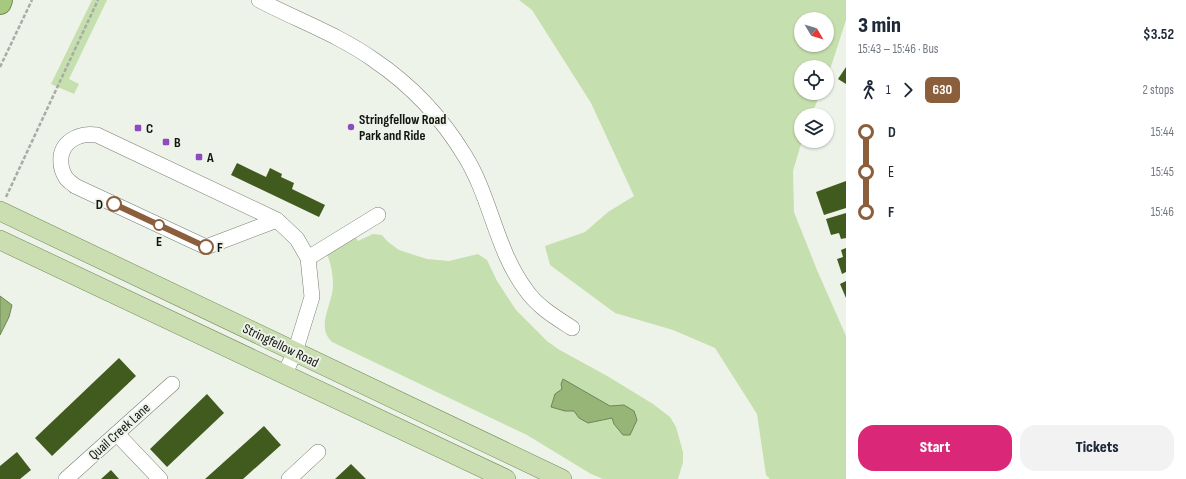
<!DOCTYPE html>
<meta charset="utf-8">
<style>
:root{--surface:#fff;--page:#f2f2f3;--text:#1f2937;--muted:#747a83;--accent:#db2777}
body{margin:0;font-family:"Sofia Sans Condensed",sans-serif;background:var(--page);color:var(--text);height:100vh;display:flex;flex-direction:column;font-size:15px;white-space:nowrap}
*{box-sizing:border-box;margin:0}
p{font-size:13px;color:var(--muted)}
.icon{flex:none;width:22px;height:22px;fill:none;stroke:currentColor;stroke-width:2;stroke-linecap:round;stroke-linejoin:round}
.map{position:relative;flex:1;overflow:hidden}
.drawer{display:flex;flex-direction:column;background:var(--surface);width:340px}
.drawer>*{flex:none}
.badge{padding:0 8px;border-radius:6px;font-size:14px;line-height:26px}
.needle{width:26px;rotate:128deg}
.tools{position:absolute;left:794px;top:12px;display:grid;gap:8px}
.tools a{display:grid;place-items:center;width:40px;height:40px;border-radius:50%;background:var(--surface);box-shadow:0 1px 3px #0004;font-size:20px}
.map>.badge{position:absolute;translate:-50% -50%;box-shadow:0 0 0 2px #fff}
.legs{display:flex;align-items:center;gap:6px;height:44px;padding:0 12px;font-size:13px}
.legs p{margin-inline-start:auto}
.overview{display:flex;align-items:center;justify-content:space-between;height:68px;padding:0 12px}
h1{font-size:22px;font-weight:800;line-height:30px}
.action{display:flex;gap:8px;margin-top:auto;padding:8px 12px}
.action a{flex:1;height:46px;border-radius:16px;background:var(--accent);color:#fff;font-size:16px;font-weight:800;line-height:46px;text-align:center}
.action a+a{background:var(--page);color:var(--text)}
ul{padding:0 12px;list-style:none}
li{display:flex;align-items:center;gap:14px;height:40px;font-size:15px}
li i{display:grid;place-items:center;width:6px;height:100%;margin:0 5px;background:currentColor}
li i::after{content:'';width:10px;height:10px;margin:-5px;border:3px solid;border-radius:50%;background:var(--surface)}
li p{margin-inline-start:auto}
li:first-child i{background:linear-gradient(#0000 50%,currentColor 0)}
li:last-child i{background:linear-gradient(currentColor 50%,#0000 0)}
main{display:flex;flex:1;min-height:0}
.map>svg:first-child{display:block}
.green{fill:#c6dfae;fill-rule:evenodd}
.water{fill:#97b577;stroke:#6f8558}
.building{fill:#415b1f}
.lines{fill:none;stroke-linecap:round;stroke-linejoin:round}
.minor-casing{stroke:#777c73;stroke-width:16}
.major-casing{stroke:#738958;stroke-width:20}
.highway-casing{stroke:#738958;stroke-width:24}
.path{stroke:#a8aca4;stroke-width:2.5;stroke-dasharray:4 2;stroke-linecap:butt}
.minor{stroke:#fff;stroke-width:15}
.major{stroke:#cadeb2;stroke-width:19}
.highway{stroke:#a6c87f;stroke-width:22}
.line-1-casing{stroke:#fff;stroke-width:9}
.line-1{stroke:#8b5e3c;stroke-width:6}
.poi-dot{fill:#8f4abe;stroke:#eef3e9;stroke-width:1.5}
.stop-1-dot{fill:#fff;stroke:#8b5e3c;stroke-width:2}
.labels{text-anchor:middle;stroke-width:4;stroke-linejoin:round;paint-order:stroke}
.poi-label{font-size:14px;font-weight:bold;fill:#131511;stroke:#eef3e9;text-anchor:start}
.stop-label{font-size:14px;font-weight:bold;fill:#131511;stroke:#eef3e9;text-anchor:end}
.street-label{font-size:14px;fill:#131511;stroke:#eef3e9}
</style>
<main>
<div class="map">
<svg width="846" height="479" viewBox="0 0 846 479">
<rect width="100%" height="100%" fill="#eef3e9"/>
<g class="green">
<polygon points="92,0 107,0 69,79 79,84 74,94 51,84"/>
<path d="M519,0h327v20l-19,59v-12h-26v26h20l-10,22h-10l1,26 -9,30 1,41 23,58 29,66v143h-76l-4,-4 -9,-61 -42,-66 -42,-18 -58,-17 -65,-48 -5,-19 40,-14 23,-20 26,-16 -43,-93 -59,-93zM801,19h26v26h-26z"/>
<path d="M373,234l9,1 5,6 12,9 28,9 22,2 29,-7 9,6 10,21 19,29 31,31 11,8 51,28 44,27 17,13 6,10 7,25v10l-5,17h-75l-12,-5 -64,-39 -195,-93c-17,-16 1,-38 1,-57 0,-11 -2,-21 -6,-31l28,-18 3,5z"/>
</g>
<g class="water">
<polygon points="0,296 12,305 9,317 0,335"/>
<polygon points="563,379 610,406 624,405 634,411 637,420 630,435 623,435 614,424 612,418 588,423 579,418 574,411 565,411 551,407 555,394 562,389 561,384"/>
</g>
<g class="building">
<polygon points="846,67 846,84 838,79"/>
<polygon points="237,163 266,177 270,168 282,174 281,177 294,183 292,189 325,205 319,217 231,175"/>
<polygon points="846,181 846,208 824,215 816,192"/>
<polygon points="846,213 846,238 841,239 839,233 831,235 826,219"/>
<polygon points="846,248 846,272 842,274 837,259 843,257 841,250"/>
<polygon points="846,281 846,298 840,284"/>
<polygon points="119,358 136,376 52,456 35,438"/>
<polygon points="207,394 224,413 167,467 150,449"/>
<polygon points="264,426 281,445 243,479 205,479"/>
<polygon points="17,452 31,470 20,479 0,479 0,466"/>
<polygon points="351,464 366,479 335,479"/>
<polygon points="111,470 119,479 101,479"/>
</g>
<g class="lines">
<g class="minor-casing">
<g id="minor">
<path d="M259,0c38,20 80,35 115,60 37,25 68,58 91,96 26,42 31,94 61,134 12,17 29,27 46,38"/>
<path d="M277,220l-71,27 -131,-61c-3,-3 -7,-5 -9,-8 -3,-5 -5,-10 -5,-15 -2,-21 18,-31 36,-28l180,85 20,19 11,19 4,39 -17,55 -11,23"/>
<polyline points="308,258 378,215"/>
<polyline points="117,434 160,479"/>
<polyline points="66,479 172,384"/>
<polyline points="289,479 318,452"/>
</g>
</g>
<g class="major-casing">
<g id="major">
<polyline points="0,211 562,479"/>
<polyline points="0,240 506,479"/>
</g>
</g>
<g class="highway-casing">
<polyline id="highway" points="0,3 1,0"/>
</g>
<g class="path">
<polyline points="0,67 32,0"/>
<polyline points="6,197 98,0"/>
</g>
<use href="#minor" class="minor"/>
<use href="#major" class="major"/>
<use href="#highway" class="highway"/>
</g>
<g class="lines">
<g class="line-1-casing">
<polyline id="line-1" points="114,204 206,247"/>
</g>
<use href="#line-1" class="line-1"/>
</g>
<g class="poi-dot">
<circle cx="351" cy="127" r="4"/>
<rect x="134" y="124" width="8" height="8" rx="2"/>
<rect x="162" y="138" width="8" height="8" rx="2"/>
<rect x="195" y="153" width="8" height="8" rx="2"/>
</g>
<g class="stop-1-dot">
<circle cx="114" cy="204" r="7"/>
<circle cx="159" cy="225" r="5"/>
<circle cx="206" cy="247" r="7"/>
</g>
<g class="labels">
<g class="poi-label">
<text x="359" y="124">Stringfellow Road<tspan x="359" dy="16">Park and Ride</tspan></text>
<text x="146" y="133">C</text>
<text x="174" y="147">B</text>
<text x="207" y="162">A</text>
</g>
<g class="stop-label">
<text x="103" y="209">D</text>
<text x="159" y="246" text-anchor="middle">E</text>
<text x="217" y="252" text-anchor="start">F</text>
</g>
<g class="street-label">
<text transform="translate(281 345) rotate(26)" y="5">Stringfellow Road</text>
<text transform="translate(119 431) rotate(-42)" y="5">Quail Creek Lane</text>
</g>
</g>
</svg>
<div class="tools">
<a><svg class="needle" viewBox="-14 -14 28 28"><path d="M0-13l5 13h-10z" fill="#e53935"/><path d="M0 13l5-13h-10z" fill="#747a83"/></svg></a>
<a><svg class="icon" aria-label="locate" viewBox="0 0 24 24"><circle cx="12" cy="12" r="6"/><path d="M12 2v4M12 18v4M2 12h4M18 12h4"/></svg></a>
<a><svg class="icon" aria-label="layers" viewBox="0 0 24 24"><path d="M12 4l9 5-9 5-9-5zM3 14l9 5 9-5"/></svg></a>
</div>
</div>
<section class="drawer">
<div class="overview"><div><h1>3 min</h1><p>15:43 – 15:46 · Bus</p></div><b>$3.52</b></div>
<div class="legs"><svg class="icon" aria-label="walk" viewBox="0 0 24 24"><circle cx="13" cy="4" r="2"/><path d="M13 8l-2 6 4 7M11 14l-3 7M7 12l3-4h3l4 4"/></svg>1<svg class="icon" aria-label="forward" viewBox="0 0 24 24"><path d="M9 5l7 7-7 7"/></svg><b class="badge" style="background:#8b5e3c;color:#fff">630</b><p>2 stops</p></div>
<ul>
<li><i style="color:#8b5e3c"></i><b>D</b><p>15:44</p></li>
<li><i style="color:#8b5e3c"></i><span>E</span><p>15:45</p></li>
<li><i style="color:#8b5e3c"></i><b>F</b><p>15:46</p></li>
</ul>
<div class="action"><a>Start</a><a>Tickets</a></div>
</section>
</main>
